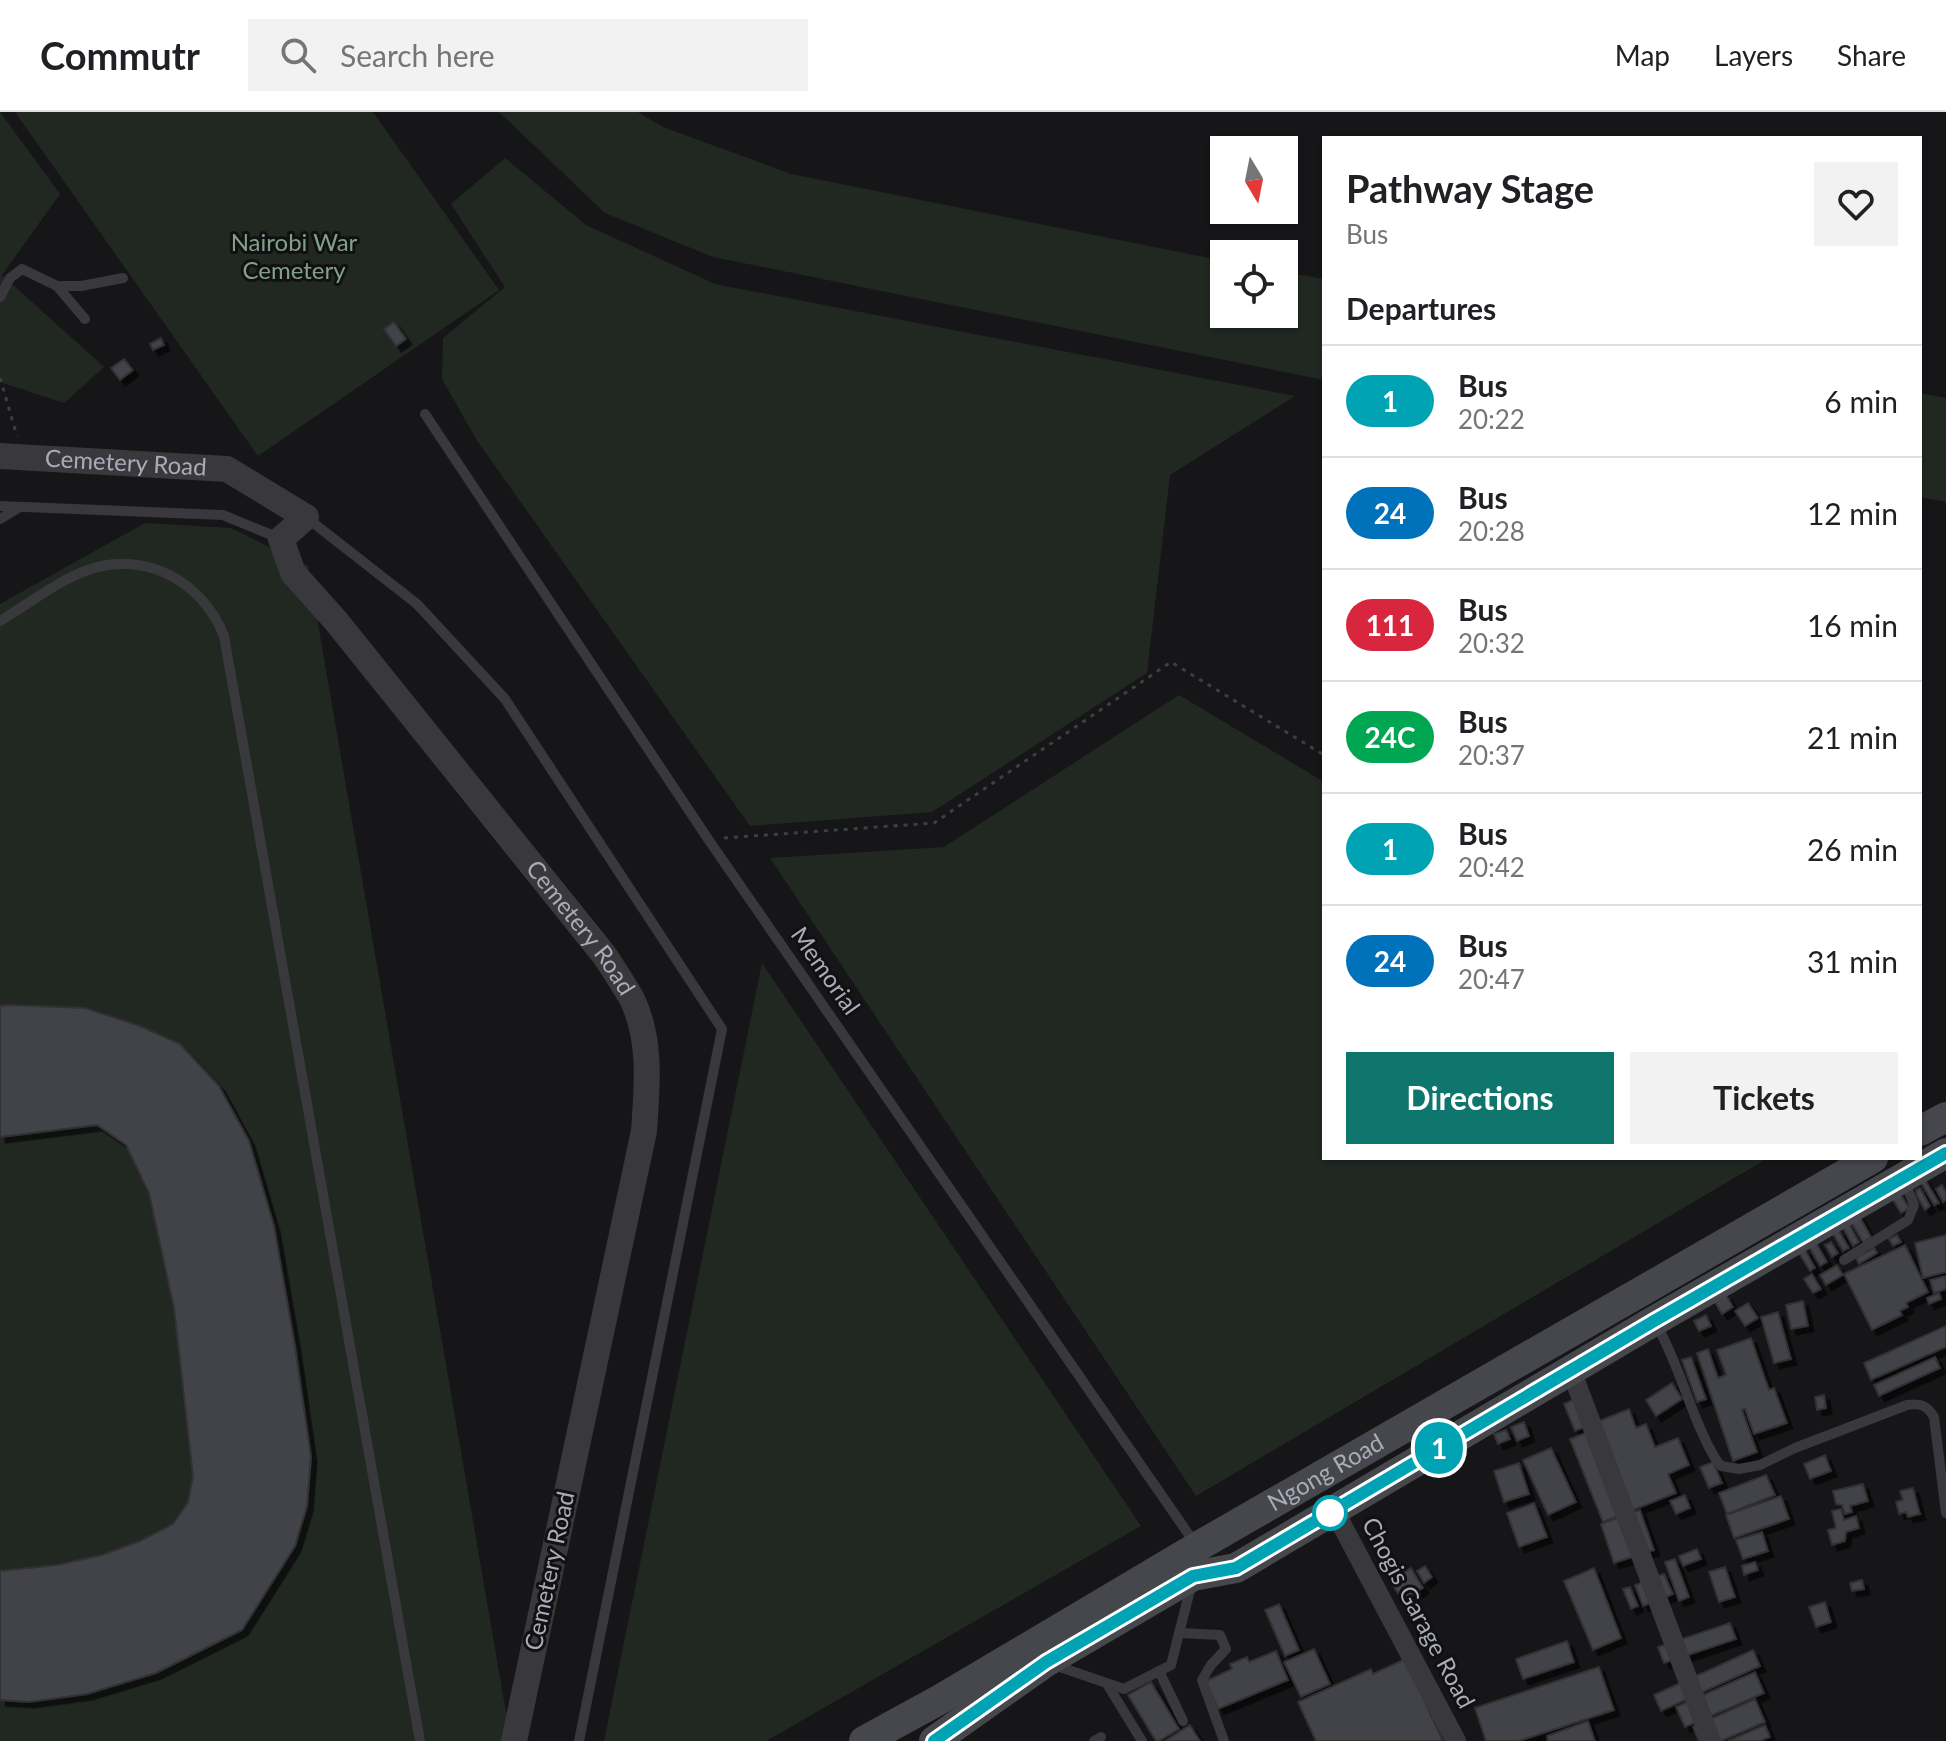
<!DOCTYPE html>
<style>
:root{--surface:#fff;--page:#f2f2f2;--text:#202124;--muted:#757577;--line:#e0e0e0;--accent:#0f766e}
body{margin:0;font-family:Lato,sans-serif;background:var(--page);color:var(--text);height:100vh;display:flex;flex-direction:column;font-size:30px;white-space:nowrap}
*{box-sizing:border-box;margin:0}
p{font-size:26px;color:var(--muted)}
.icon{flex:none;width:44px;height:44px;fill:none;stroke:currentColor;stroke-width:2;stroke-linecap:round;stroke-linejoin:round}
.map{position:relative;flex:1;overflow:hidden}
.sheet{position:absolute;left:1322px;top:24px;width:600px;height:1024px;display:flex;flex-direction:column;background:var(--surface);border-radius:0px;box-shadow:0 2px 6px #0004}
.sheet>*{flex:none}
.badge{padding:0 16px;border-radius:26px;font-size:28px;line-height:52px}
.needle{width:52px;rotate:170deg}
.controls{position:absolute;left:1210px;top:24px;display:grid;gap:16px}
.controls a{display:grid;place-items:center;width:88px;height:88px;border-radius:0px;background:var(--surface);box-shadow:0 2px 6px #0004;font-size:40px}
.map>.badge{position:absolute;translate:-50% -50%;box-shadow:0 0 0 4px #fff}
h2{padding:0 24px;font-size:30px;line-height:72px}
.round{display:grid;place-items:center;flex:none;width:84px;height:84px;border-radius:0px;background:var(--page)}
.overview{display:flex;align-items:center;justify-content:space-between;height:136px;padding:0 24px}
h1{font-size:38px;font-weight:700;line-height:60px}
.cta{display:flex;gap:16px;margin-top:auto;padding:16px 24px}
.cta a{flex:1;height:92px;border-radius:0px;background:var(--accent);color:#fff;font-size:32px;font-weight:700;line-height:92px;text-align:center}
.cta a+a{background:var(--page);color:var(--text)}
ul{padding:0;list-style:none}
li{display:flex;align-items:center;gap:24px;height:112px;padding:0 24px;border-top:2px solid var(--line)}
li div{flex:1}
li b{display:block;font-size:30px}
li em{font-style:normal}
li .badge{min-width:88px;font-weight:700;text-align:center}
header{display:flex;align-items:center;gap:48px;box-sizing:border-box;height:112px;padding:0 40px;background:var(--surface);border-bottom:2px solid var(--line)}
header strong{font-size:38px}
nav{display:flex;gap:44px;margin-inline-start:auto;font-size:28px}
.search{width:560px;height:72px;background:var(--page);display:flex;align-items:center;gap:20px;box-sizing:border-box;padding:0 28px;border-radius:0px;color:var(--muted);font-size:30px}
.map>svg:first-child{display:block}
.green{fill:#212822}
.building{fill:#434348;stroke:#313034;stroke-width:2;filter:url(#shadow)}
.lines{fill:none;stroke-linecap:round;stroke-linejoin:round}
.path{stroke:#3e3f44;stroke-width:3;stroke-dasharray:4 6;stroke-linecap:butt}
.service{stroke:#38383d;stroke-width:10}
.minor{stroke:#38383d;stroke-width:20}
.tertiary{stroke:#38383d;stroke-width:26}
.secondary{stroke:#46474c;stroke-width:30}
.line-casing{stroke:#fff;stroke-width:18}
.line{stroke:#00a3b4;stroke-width:12}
.stop-dot{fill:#fff;stroke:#00a3b4;stroke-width:4}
.labels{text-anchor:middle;stroke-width:6;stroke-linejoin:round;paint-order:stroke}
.park-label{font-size:24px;fill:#82a087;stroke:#111113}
.street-label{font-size:24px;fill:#a9acb7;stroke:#111113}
</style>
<header>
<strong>Commutr</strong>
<div class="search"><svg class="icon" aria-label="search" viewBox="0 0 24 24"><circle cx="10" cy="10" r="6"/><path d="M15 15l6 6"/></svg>Search here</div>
<nav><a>Map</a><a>Layers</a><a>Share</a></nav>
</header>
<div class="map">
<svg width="1946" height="1629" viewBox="0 0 1946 1629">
<defs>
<filter id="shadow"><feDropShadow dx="5.5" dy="5.5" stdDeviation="0" flood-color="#0009"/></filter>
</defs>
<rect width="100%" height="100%" fill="#161618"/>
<g class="green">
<polygon points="0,0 60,82 2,163 104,255 64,291 0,270"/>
<polygon points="15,0 373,0 499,178 258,344"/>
<polygon points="499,0 638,0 663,15 791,62 1224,149 1224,202 1284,202 1284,160 1324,167 1324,268 713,145 605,101"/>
<polygon points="505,46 586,113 715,172 1295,284 1170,363 1147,561 932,700 750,714 476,327 442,267 443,226 505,175 451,92"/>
<polygon points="1920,281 1946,286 1946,390 1920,385"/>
<polygon points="145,411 231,416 308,454 511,1629 0,1629 0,492"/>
<polygon points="1179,583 1324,670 1324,1046 1768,1046 1196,1384 770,746 944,735"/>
<polygon points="762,851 1141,1414 766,1629 604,1629"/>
</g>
<g class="building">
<polygon points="394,210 406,227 396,234 384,217"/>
<polygon points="161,226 164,233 153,238 150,232"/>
<polygon points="124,247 133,258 120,268 111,256"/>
<polygon points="9,893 85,896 140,914 180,932 219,974 249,1029 274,1114 295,1234 311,1345 307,1394 295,1434 242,1518 156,1561 87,1582 29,1590 0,1588 0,1459 57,1453 102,1443 140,1429 173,1412 188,1390 193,1364 174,1196 149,1081 126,1033 97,1013 0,1025 0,894"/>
<polygon points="1924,1066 1939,1091 1934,1093 1920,1069"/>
<polygon points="1942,1073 1946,1080 1946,1088 1943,1090 1936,1077"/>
<polygon points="1920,1076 1930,1094 1925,1098 1917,1084 1916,1078"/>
<polygon points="1900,1081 1909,1096 1901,1101 1892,1086"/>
<polygon points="1857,1100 1871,1125 1863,1130 1848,1105"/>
<polygon points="1848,1110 1859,1130 1853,1134 1842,1114"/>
<polygon points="1839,1119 1849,1136 1843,1139 1833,1122"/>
<polygon points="1897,1123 1901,1130 1893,1134 1889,1127"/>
<polygon points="1946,1123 1946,1160 1923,1166 1915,1131"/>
<polygon points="1815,1129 1827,1150 1820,1154 1808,1133"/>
<polygon points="1831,1130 1838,1141 1832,1145 1825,1133"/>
<polygon points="1905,1133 1928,1180 1906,1191 1908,1195 1900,1199 1902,1203 1872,1218 1844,1162"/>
<polygon points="1874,1136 1877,1141 1859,1152 1856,1146"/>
<polygon points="1805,1138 1815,1156 1810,1159 1799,1141"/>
<polygon points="1837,1153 1843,1163 1826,1173 1820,1163"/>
<polygon points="1812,1162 1821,1177 1813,1181 1804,1167"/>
<polygon points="1946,1164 1946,1177 1934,1181 1930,1168"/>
<polygon points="1939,1181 1941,1187 1929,1192 1927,1186"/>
<polygon points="1726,1183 1733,1195 1722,1202 1715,1190"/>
<polygon points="1803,1189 1808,1214 1791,1217 1786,1193"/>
<polygon points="1748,1191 1758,1206 1745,1214 1735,1199"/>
<polygon points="1778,1200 1791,1247 1774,1251 1761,1205"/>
<polygon points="1706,1203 1711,1214 1699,1219 1694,1209"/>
<polygon points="1946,1214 1946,1235 1871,1268 1864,1251"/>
<polygon points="1751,1226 1769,1278 1774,1276 1787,1311 1754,1322 1745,1297 1742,1298 1757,1340 1733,1349 1697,1241 1708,1237 1718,1266 1726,1263 1717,1238"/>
<polygon points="1691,1245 1706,1287 1697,1290 1682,1248"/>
<polygon points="1935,1245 1940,1256 1879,1284 1874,1273"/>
<polygon points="1672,1271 1682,1287 1656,1304 1646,1288"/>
<polygon points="1824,1283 1826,1296 1817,1298 1815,1285"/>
<polygon points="1579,1285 1590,1313 1575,1319 1564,1292"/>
<polygon points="1629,1297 1636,1316 1646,1312 1655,1335 1678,1326 1689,1353 1668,1362 1676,1381 1603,1410 1570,1327 1601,1315 1599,1309"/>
<polygon points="1524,1310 1529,1324 1517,1329 1511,1315"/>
<polygon points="1506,1318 1510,1327 1498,1332 1494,1322"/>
<polygon points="1551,1336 1576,1390 1548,1403 1523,1348"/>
<polygon points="1825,1343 1831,1359 1810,1367 1804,1352"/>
<polygon points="1713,1350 1722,1371 1709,1376 1700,1355"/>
<polygon points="1519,1351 1529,1382 1504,1390 1494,1359"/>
<polygon points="1766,1363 1775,1383 1727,1402 1719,1381"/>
<polygon points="1863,1372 1868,1389 1850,1394 1852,1400 1845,1402 1842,1393 1836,1392 1833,1379"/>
<polygon points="1913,1376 1920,1402 1908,1405 1906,1400 1899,1402 1896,1390 1903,1388 1900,1379"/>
<polygon points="1685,1383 1690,1396 1676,1402 1670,1389"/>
<polygon points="1781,1384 1789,1407 1734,1426 1726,1403"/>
<polygon points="1534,1391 1547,1425 1519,1435 1507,1401"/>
<polygon points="1841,1397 1844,1408 1856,1404 1859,1416 1846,1420 1845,1429 1832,1433 1828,1418 1836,1416 1832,1399"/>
<polygon points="1640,1398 1654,1438 1614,1451 1601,1412"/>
<polygon points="1762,1420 1768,1439 1743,1447 1736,1428"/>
<polygon points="1697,1437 1701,1447 1683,1454 1679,1444"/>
<polygon points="1675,1447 1689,1485 1679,1489 1665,1450"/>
<polygon points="1755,1450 1758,1458 1744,1463 1742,1454"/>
<polygon points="1425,1454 1432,1465 1424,1471 1417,1459"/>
<polygon points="1725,1455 1735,1485 1719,1490 1709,1460"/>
<polygon points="1411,1456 1423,1476 1403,1489 1390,1469"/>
<polygon points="1594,1456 1621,1526 1593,1538 1564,1469"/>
<polygon points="1664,1462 1673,1482 1664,1486 1655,1465"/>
<polygon points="1652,1467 1661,1487 1643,1494 1635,1473"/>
<polygon points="1862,1468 1864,1477 1852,1479 1850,1471"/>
<polygon points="1630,1475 1638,1494 1631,1497 1623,1477"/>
<polygon points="1825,1490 1831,1510 1816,1515 1809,1495"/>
<polygon points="1279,1492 1299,1538 1285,1544 1265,1498"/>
<polygon points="1730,1511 1736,1527 1664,1551 1658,1535"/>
<polygon points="1567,1529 1574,1550 1523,1567 1516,1547"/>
<polygon points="1314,1537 1330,1572 1301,1585 1284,1550"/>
<polygon points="1753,1538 1760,1554 1661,1599 1654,1583"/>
<polygon points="1276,1539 1288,1568 1218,1597 1206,1569 1232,1557 1230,1552 1247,1545 1249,1550"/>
<polygon points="1405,1547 1443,1629 1316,1629 1298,1590 1371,1557 1373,1562"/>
<polygon points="1599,1555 1614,1598 1519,1629 1486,1629 1475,1596"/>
<polygon points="1755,1560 1764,1581 1685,1615 1676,1595"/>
<polygon points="1151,1570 1179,1617 1159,1629 1156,1629 1128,1583"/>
<polygon points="1755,1587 1765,1610 1721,1629 1699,1629 1693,1615"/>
<polygon points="1588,1609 1595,1629 1548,1629 1547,1624"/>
<polygon points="1190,1613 1200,1629 1165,1629"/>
<polygon points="1765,1613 1770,1625 1760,1629 1728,1629"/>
</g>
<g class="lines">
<g class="path">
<polyline points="0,266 17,324"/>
<polyline points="724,726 934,711 1171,550 1324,643"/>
</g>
<g class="service">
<polyline points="57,174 85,207"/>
<polyline points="0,185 10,166 22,157 57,174 81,174 123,166"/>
<polyline points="425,302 708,727 1196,1433"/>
<polyline points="0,394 223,403 279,426"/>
<polyline points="307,406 417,492 505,587 722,917 579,1629"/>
<polyline points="0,407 20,395"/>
<path d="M0,509c25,-15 58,-40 85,-50 58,-22 117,9 139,65l196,1105"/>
<polyline points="1844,1148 1908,1108 1914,1093 1904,1068"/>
<path d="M1656,1212c19,33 29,69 44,104 6,13 11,27 21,38l18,3 21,-4 35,-17 112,-43c13,-2 20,0 27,12l12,96"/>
<polyline points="1179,1521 1220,1523 1226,1537 1211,1553 1202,1568 1224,1629"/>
<polyline points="1054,1553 1124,1577 1171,1553 1191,1474"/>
<polyline points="1159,1559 1183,1609"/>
<polyline points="1107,1572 1142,1629"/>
<polyline points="1094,1629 1101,1625"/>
</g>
<g class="minor">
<polyline points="1571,1258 1711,1629"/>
<polyline points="1334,1398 1456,1629"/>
</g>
<path class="tertiary" id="s1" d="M0,344l227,13 79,48 -25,22 12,34 43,48 269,335c9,14 19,29 27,43 20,42 15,88 12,132l-130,610"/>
<g class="secondary">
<polyline points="1920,1019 1946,1005"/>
<path id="s2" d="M864,1629l75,-41 258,-153 676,-389"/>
<polyline points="934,1629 1046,1550 1193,1464 1236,1456 1654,1209 1946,1041"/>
</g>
</g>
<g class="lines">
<g class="line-casing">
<polyline id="line" points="934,1629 1046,1550 1193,1464 1236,1456 1654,1209 1946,1041"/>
</g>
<use href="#line" class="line"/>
</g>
<circle class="stop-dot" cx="1330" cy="1401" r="16"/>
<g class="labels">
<g class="park-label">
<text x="294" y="139">Nairobi War<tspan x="294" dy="28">Cemetery</tspan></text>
</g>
<g class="street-label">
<text dy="8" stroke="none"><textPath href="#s1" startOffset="126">Cemetery Road</textPath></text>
<text dy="8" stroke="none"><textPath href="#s1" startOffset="846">Cemetery Road</textPath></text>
<text transform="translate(825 859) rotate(55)" y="8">Memorial</text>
<text dy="8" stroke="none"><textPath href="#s2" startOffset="534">Ngong Road</textPath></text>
<text transform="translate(550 1459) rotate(-78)" y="8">Cemetery Road</text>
<text transform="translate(1418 1501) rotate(62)" y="8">Chogis Garage Road</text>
</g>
</g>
</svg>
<div class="controls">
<a><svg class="needle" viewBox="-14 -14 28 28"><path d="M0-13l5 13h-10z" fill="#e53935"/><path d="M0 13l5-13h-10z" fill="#757577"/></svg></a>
<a><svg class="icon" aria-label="locate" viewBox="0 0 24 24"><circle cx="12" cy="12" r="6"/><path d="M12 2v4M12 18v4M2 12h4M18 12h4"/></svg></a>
</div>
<b class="badge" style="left:1439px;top:1336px;background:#00a3b4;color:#fff">1</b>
<section class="sheet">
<div class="overview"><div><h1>Pathway Stage</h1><p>Bus</p></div><a class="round"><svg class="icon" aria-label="heart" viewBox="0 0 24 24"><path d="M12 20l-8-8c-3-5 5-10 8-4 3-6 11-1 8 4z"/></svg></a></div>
<h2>Departures</h2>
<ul>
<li><span class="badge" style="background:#00a3b4;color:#fff">1</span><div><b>Bus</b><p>20:22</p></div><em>6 min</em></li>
<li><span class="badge" style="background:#0072bc;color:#fff">24</span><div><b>Bus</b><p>20:28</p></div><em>12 min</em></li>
<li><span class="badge" style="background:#d7263d;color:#fff">111</span><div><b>Bus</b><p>20:32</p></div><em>16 min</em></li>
<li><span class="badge" style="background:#00a651;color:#fff">24C</span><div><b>Bus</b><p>20:37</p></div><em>21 min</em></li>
<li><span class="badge" style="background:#00a3b4;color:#fff">1</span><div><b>Bus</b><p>20:42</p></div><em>26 min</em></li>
<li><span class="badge" style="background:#0072bc;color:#fff">24</span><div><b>Bus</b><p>20:47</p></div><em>31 min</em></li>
</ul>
<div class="cta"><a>Directions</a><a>Tickets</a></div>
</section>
</div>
